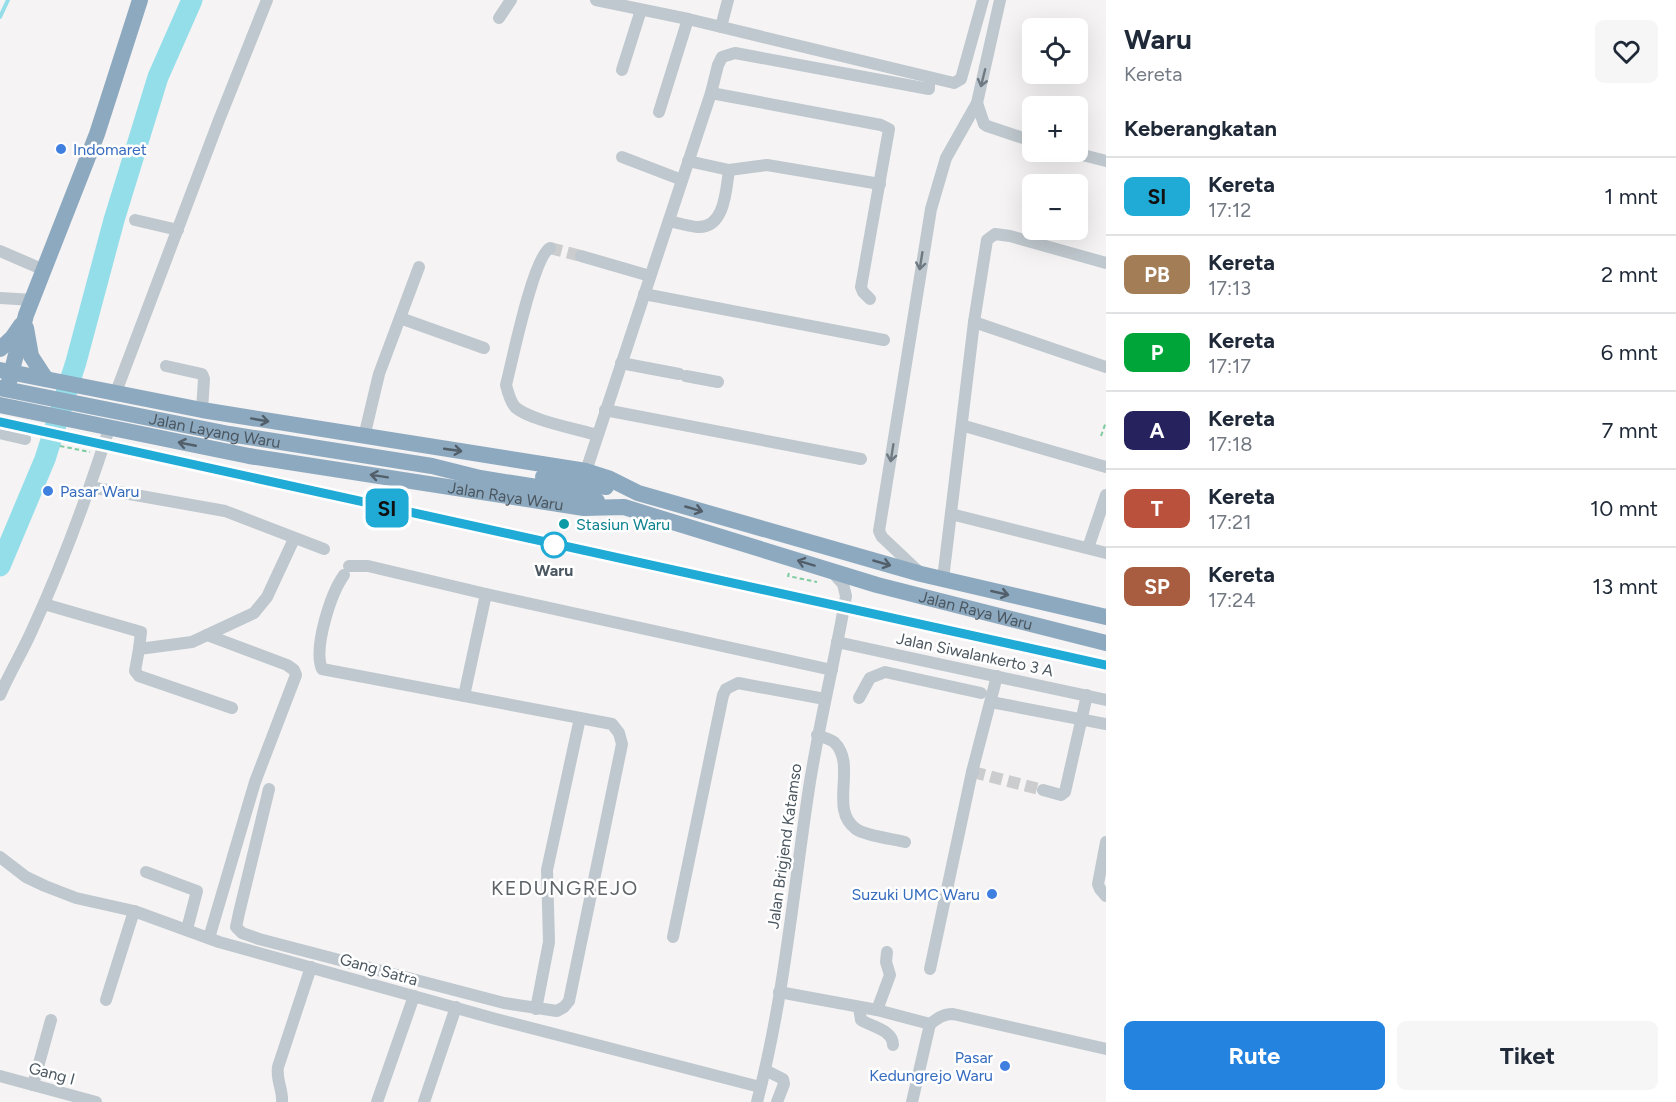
<!DOCTYPE html>
<html lang="id">
<meta charset="utf-8">
<style>
:root{--surface:#fff;--page:#f6f6f7;--text:#1f2937;--muted:#747a83;--line:#e0e1e3;--accent:#2383df}
body{margin:0;font-family:Figtree,sans-serif;background:var(--page);color:var(--text);height:100vh;display:flex;flex-direction:column;font-size:22px;white-space:nowrap}
*{box-sizing:border-box;margin:0}
p{font-size:20px;color:var(--muted)}
.icon{flex:none;width:33px;height:33px;fill:none;stroke:currentColor;stroke-width:2;stroke-linecap:round;stroke-linejoin:round}
.map{position:relative;flex:1;overflow:hidden}
.sheet{display:flex;flex-direction:column;background:var(--surface);width:570px}
.sheet>*{flex:none}
.badge{padding:0 12px;border-radius:9px;font-size:21px;line-height:39px}
.tools{position:absolute;left:1022px;top:18px;display:grid;gap:12px}
.tools a{display:grid;place-items:center;width:66px;height:66px;border-radius:9px;background:var(--surface);box-shadow:0 6px 24px #0002;font-size:30px}
.map>.badge{position:absolute;translate:-50% -50%;box-shadow:0 0 0 3px #fff}
h2{padding:0 18px;font-size:22px;line-height:54px}
.round{display:grid;place-items:center;flex:none;width:63px;height:63px;border-radius:9px;background:var(--page)}
.summary{display:flex;align-items:center;justify-content:space-between;height:102px;padding:0 18px}
h1{font-size:28px;font-weight:700;line-height:45px}
.button{display:flex;gap:12px;margin-top:auto;padding:12px 18px}
.button a{flex:1;height:69px;border-radius:9px;background:var(--accent);color:#fff;font-size:24px;font-weight:700;line-height:69px;text-align:center}
.button a+a{background:var(--page);color:var(--text)}
ul{padding:0;list-style:none}
li{display:flex;align-items:center;gap:18px;height:78px;padding:0 18px;border-top:2px solid var(--line)}
li div{flex:1}
li b{display:block;font-size:22px}
li em{font-style:normal}
li .badge{min-width:66px;font-weight:700;text-align:center}
main{display:flex;flex:1;min-height:0}
.map>svg:first-child{display:block}
.lines{fill:none;stroke-linecap:round;stroke-linejoin:round}
.stream{stroke:#94deea;stroke-width:4}
.river{stroke:#94deea;stroke-width:21}
.minor-tunnel{stroke:#caccce;stroke-width:12;stroke-dasharray:12 6;stroke-linecap:butt}
.path{stroke:#7dcca0;stroke-width:2;stroke-dasharray:4.5 3;stroke-linecap:butt}
.minor{stroke:#bfc8ce;stroke-width:12}
.highway{stroke:#8da9bf;stroke-width:16}
.rail-casing{stroke:#b5b9bd;stroke-width:6}
.rail{stroke:#fff;stroke-width:4;stroke-dasharray:11;stroke-linecap:butt}
.oneway{stroke:#6e7981}
.oneway2{stroke:#525f6a}
.line-casing{stroke:#fff;stroke-width:14}
.line{stroke:#20abd6;stroke-width:9}
.shop-dot{fill:#3f7fe0;stroke:#fff;stroke-width:2}
.culture-dot{fill:#0f9aa8;stroke:#fff;stroke-width:2}
.stop-dot{fill:#fff;stroke:#20abd6;stroke-width:3}
.labels{text-anchor:middle;stroke-width:5;stroke-linejoin:round;paint-order:stroke}
.shop-label{font-size:16px;fill:#366cbe;stroke:#fff;text-anchor:start}
.street-label{font-size:16px;fill:#4b5760;stroke:#fff}
.culture-label{font-size:16px;fill:#0d838f;stroke:#fff;text-anchor:start}
.stop-label{font-size:16px;font-weight:bold;fill:#4b5760;stroke:#fff}
.quarter-label{font-size:20px;letter-spacing:1.5px;fill:#5f6468;stroke:#fff}
</style>
<main>
<div class="map">
<svg width="1106" height="1102" viewBox="0 0 1106 1102">
<rect width="100%" height="100%" fill="#f5f3f3"/>
<g class="lines">
<polyline class="stream" points="0,17 8,0"/>
<polyline class="river" points="0,566 45,459 76,362 114,220 158,77 192,0"/>
<g class="minor-tunnel">
<polyline points="550,248 581,256"/>
<polyline points="973,772 1043,790"/>
</g>
<g class="path">
<polyline points="1101,436 1106,422"/>
<polyline points="60,446 90,452"/>
<polyline points="789,573 788,576 817,582"/>
</g>
<g class="minor">
<polyline points="596,0 688,19 954,83 961,79 983,0"/>
<polyline points="499,18 511,0"/>
<polyline points="721,27 728,0"/>
<polyline points="622,70 641,10"/>
<polyline points="711,93 881,125 889,129 861,287 863,292 870,299"/>
<polyline points="977,103 984,124 987,126 1032,141"/>
<polyline points="659,112 688,19"/>
<polyline points="1071,152 1106,161"/>
<polyline points="622,157 682,180"/>
<polyline points="729,170 767,165 880,184"/>
<polyline points="135,220 178,230"/>
<path d="M669,221c9,2 19,5 28,6 28,2 29,-37 32,-57l-41,-9"/>
<path d="M550,248c-17,9 -38,114 -44,137 2,8 4,16 9,22 14,13 62,22 82,28"/>
<polyline points="0,251 44,270"/>
<polyline points="581,256 650,276"/>
<polyline points="644,294 884,340"/>
<polyline points="0,298 33,300"/>
<polyline points="400,318 484,348"/>
<polyline points="974,322 1106,367"/>
<polyline points="621,363 679,374"/>
<polyline points="166,366 202,374 204,379 202,410"/>
<polyline points="686,376 718,382"/>
<polyline points="116,392 219,120 267,0"/>
<polyline points="605,410 861,459"/>
<polyline points="968,427 1106,467"/>
<polyline points="0,433 25,439"/>
<polyline points="364,437 379,374 419,267"/>
<polyline points="586,471 711,93 718,65 722,57 735,53 929,89 929,85"/>
<polyline points="90,487 225,511 324,549"/>
<polyline points="951,514 1106,553"/>
<polyline points="1088,548 1106,495"/>
<polyline points="349,566 368,566 486,594 832,670"/>
<polyline points="918,571 882,537 879,531 931,209 946,158 977,103 1000,0"/>
<polyline points="943,579 974,322 987,240 995,234 1010,236 1106,263"/>
<polyline points="44,604 141,632 139,649"/>
<polyline points="207,635 287,665 294,670 296,675 255,782 209,938"/>
<polyline points="837,642 1106,700"/>
<path d="M0,695c10,-23 23,-44 33,-67 30,-65 54,-131 76,-199"/>
<polyline points="464,696 486,594"/>
<polyline points="859,698 870,678 885,672 981,693"/>
<polyline points="991,702 1106,724"/>
<polyline points="232,708 139,676 135,671 139,649 192,642 254,613 267,597 294,539"/>
<path d="M817,735c6,2 13,4 17,7 24,23 -6,67 22,87 10,7 37,10 49,13"/>
<polyline points="972,772 997,676"/>
<path d="M269,789l-30,124 -3,14 6,6 17,6 245,64 53,8 7,-4 5,-6 53,-257 -3,-11 -7,-9 -290,-55c-9,-21 9,-76 22,-94"/>
<polyline points="1043,790 1061,795 1065,792 1087,695"/>
<polyline points="1106,842 1098,884 1100,889 1106,896"/>
<polyline points="0,857 26,877 45,886 76,898 134,911 219,942 496,1019 760,1087"/>
<polyline points="146,872 197,891 187,929"/>
<polyline points="673,937 723,695 726,689 738,683 825,699"/>
<polyline points="930,969 972,772 973,772"/>
<path d="M779,992l98,18 53,14c8,-6 13,-10 23,-10l153,35"/>
<polyline points="106,1000 134,911"/>
<path d="M859,1007l2,13c11,7 32,10 32,25"/>
<polyline points="536,1009 549,942 547,870 580,718"/>
<polyline points="877,1010 890,975 886,962 887,952"/>
<polyline points="765,1070 783,1079 784,1084 777,1102"/>
<polyline points="0,1076 96,1102"/>
<polyline points="33,1085 51,1020"/>
<path d="M282,1102c1,-12 -6,-22 -4,-35l33,-100"/>
<polyline points="377,1102 414,996"/>
<polyline points="424,1102 456,1007"/>
<path d="M757,1102c27,-103 36,-209 52,-314 10,-65 26,-128 37,-192l-3,-12 -10,-11"/>
<polyline points="912,1102 930,1024"/>
</g>
<g class="highway">
<polyline points="26,328 31,356 46,379"/>
<polyline points="0,349 12,338 21,325"/>
<polyline points="0,370 202,410 586,471 608,478 638,493 921,574 1106,617"/>
<polyline points="9,382 26,315 97,134 140,0"/>
<path id="s1" d="M0,388l229,46 203,32 48,12 76,12 41,11"/>
<path id="s2" d="M0,405l249,51 335,52 40,-1 253,78 229,58"/>
<polyline points="543,477 606,487"/>
</g>
<g class="rail-casing">
<polyline id="rail" points="0,422 1106,665"/>
</g>
<use href="#rail" class="rail"/>
</g>
<defs><path id="oneway-shaft" d="M-6 0H5M1.5-3L5.5 0L1.5 3" fill="none" stroke-width="1.6" stroke-linecap="round" stroke-linejoin="round" transform="scale(1.5)"/></defs>
<g class="oneway">
<use href="#oneway-shaft" transform="translate(983 78) rotate(104)"/>
<use href="#oneway-shaft" transform="translate(921 261) rotate(99)"/>
<use href="#oneway-shaft" transform="translate(892 453) rotate(99)"/>
</g>
<g class="oneway2">
<use href="#oneway-shaft" transform="translate(260 420) rotate(10)"/>
<use href="#oneway-shaft" transform="translate(187 444) rotate(-169)"/>
<use href="#oneway-shaft" transform="translate(453 450) rotate(8)"/>
<use href="#oneway-shaft" transform="translate(379 476) rotate(-171)"/>
<use href="#oneway-shaft" transform="translate(694 509) rotate(16)"/>
<use href="#oneway-shaft" transform="translate(806 563) rotate(-163)"/>
<use href="#oneway-shaft" transform="translate(882 563) rotate(16)"/>
<use href="#oneway-shaft" transform="translate(1000 593) rotate(13)"/>
</g>
<g class="lines">
<g class="line-casing">
<polyline id="line" points="0,422 1106,665"/>
</g>
<use href="#line" class="line"/>
</g>
<g class="shop-dot">
<circle cx="61" cy="149" r="6"/>
<circle cx="48" cy="491" r="6"/>
<circle cx="992" cy="894" r="6"/>
<circle cx="1005" cy="1066" r="6"/>
</g>
<circle class="culture-dot" cx="564" cy="524" r="6"/>
<circle class="stop-dot" cx="554" cy="545" r="12"/>
<g class="labels">
<g class="shop-label">
<text x="73" y="155">Indomaret</text>
<text x="60" y="497">Pasar Waru</text>
<text x="980" y="900" text-anchor="end">Suzuki UMC Waru</text>
<text x="993" y="1063" text-anchor="end">Pasar<tspan x="993" dy="18">Kedungrejo Waru</tspan></text>
</g>
<g class="street-label">
<text dy="6" stroke="none"><textPath href="#s1" startOffset="219">Jalan Layang Waru</textPath></text>
<text dy="6" stroke="none"><textPath href="#s2" startOffset="514">Jalan Raya Waru</textPath></text>
<text dy="6" stroke="none"><textPath href="#s2" startOffset="1000">Jalan Raya Waru</textPath></text>
<text transform="translate(975 654) rotate(12)" y="6">Jalan Siwalankerto 3 A</text>
<text transform="translate(784 846) rotate(-82)" y="6">Jalan Brigjend Katamso</text>
<text transform="translate(379 969) rotate(16)" y="6">Gang Satra</text>
<text transform="translate(52 1073) rotate(15)" y="6">Gang I</text>
</g>
<g class="culture-label">
<text x="576" y="530">Stasiun Waru</text>
</g>
<g class="stop-label">
<text x="554" y="576">Waru</text>
</g>
<g class="quarter-label">
<text x="565" y="895">KEDUNGREJO</text>
</g>
</g>
</svg>
<div class="tools">
<a><svg class="icon" aria-label="locate" viewBox="0 0 24 24"><circle cx="12" cy="12" r="6"/><path d="M12 2v4M12 18v4M2 12h4M18 12h4"/></svg></a>
<a>+</a>
<a>−</a>
</div>
<b class="badge" style="left:387px;top:508px;background:#20abd6;color:#111">SI</b>
</div>
<section class="sheet">
<div class="summary"><div><h1>Waru</h1><p>Kereta</p></div><a class="round"><svg class="icon" aria-label="heart" viewBox="0 0 24 24"><path d="M12 20l-8-8c-3-5 5-10 8-4 3-6 11-1 8 4z"/></svg></a></div>
<h2>Keberangkatan</h2>
<ul>
<li><span class="badge" style="background:#20abd6;color:#111">SI</span><div><b>Kereta</b><p>17:12</p></div><em>1 mnt</em></li>
<li><span class="badge" style="background:#a27d56;color:#fff">PB</span><div><b>Kereta</b><p>17:13</p></div><em>2 mnt</em></li>
<li><span class="badge" style="background:#00a53a;color:#fff">P</span><div><b>Kereta</b><p>17:17</p></div><em>6 mnt</em></li>
<li><span class="badge" style="background:#26225e;color:#fff">A</span><div><b>Kereta</b><p>17:18</p></div><em>7 mnt</em></li>
<li><span class="badge" style="background:#ba513d;color:#fff">T</span><div><b>Kereta</b><p>17:21</p></div><em>10 mnt</em></li>
<li><span class="badge" style="background:#a95d40;color:#fff">SP</span><div><b>Kereta</b><p>17:24</p></div><em>13 mnt</em></li>
</ul>
<div class="button"><a>Rute</a><a>Tiket</a></div>
</section>
</main>
